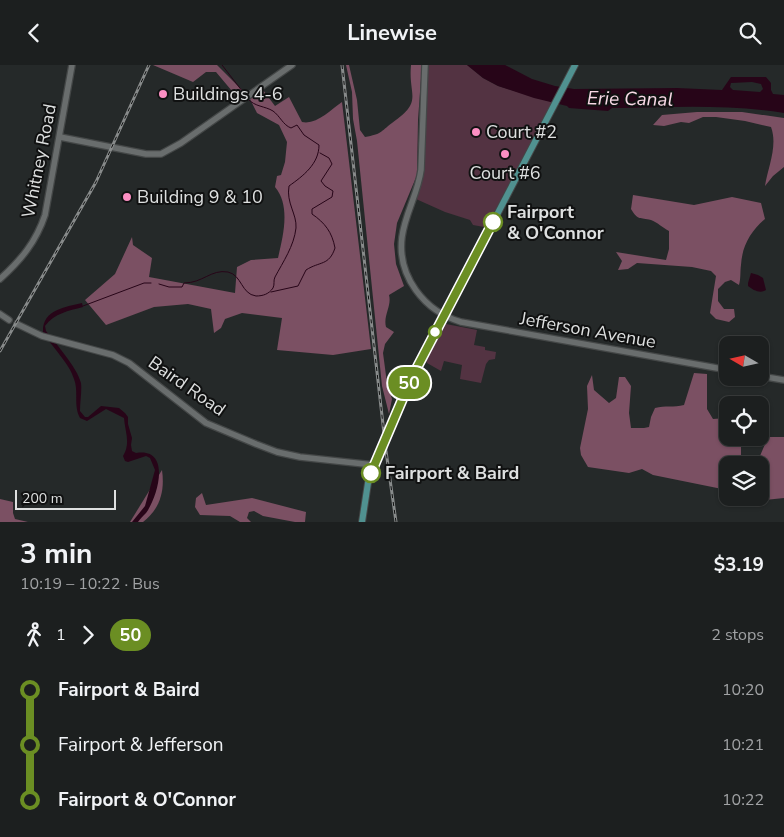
<!DOCTYPE html>
<meta charset="utf-8">
<style>
:root{--surface:#1c1f1f;--page:#292c2c;--text:#f1f3f6;--muted:#a0a2a4;--line:#3a3d3d}
body{margin:0;font-family:"Nunito Sans",sans-serif;background:var(--page);color:var(--text);height:100vh;display:flex;flex-direction:column;font-size:19px;white-space:nowrap}
*{box-sizing:border-box;margin:0}
p{font-size:16px;color:var(--muted)}
.icon{flex:none;width:28px;height:28px;fill:none;stroke:currentColor;stroke-width:2;stroke-linecap:round;stroke-linejoin:round}
.map{position:relative;height:457px;overflow:hidden}
.details{display:flex;flex-direction:column;background:var(--surface);flex:1}
.details>*{flex:none}
.badge{padding:0 10px;border-radius:16px;font-size:18px;line-height:32px}
.needle{width:32px;rotate:279deg}
.tools{position:absolute;left:719px;top:271px;display:grid;gap:10px}
.tools a{display:grid;place-items:center;width:50px;height:50px;border-radius:10px;background:var(--surface);box-shadow:0 1px 4px #0004,0 0 0 1px var(--line);font-size:25px}
.scale{position:absolute;left:15px;bottom:12px;width:101px;box-sizing:border-box;padding-left:5px;border:2px solid #dee0e0;border-top:0;font-size:14px;line-height:18px;white-space:nowrap;color:#dee0e0;-webkit-text-stroke:4px #101111;paint-order:stroke}
.map>.badge{position:absolute;translate:-50% -50%;box-shadow:0 0 0 2px #fff}
.legs{display:flex;align-items:center;gap:8px;height:55px;padding:0 20px;font-size:16px}
.legs p{margin-inline-start:auto}
.overview{display:flex;align-items:center;justify-content:space-between;height:85px;padding:0 20px}
h1{font-size:28px;font-weight:700;line-height:38px}
ul{padding:0 20px;list-style:none}
li{display:flex;align-items:center;gap:18px;height:55px;font-size:19px}
li i{display:grid;place-items:center;width:8px;height:100%;margin:0 6px;background:currentColor}
li i::after{content:'';width:12px;height:12px;margin:-6px;border:4px solid;border-radius:50%;background:var(--surface)}
li p{margin-inline-start:auto}
li:first-child i{background:linear-gradient(#0000 50%,currentColor 0)}
li:last-child i{background:linear-gradient(currentColor 50%,#0000 0)}
header{display:flex;justify-content:space-between;align-items:center;height:65px;padding:0 20px;background:var(--surface);font-size:22px;font-weight:700}
.map>svg:first-child{display:block}
.green{fill:#533342}
.forest{fill:#7b5063}
.water{fill:#270518;fill-rule:evenodd}
.lines{fill:none;stroke-linecap:round;stroke-linejoin:round}
.stream{stroke:#270518;stroke-width:1}
.secondary-casing{stroke:#444747;stroke-width:8}
.primary-casing{stroke:#444747;stroke-width:8}
.secondary{stroke:#696d6d;stroke-width:5.5}
.primary{stroke:#509190;stroke-width:6}
.rail-casing{stroke:#888b8b;stroke-width:3}
.rail{stroke:#101111;stroke-width:1;stroke-dasharray:4;stroke-linecap:butt}
.line-1-casing{stroke:#fff;stroke-width:11}
.line-1{stroke:#6b8e23;stroke-width:8}
.poi-dot{fill:#fc8fc3;stroke:#101111;stroke-width:2}
.stop-1-dot{fill:#fff;stroke:#6b8e23;stroke-width:2.5}
.labels{text-anchor:middle;stroke-width:4;stroke-linejoin:round;paint-order:stroke}
.poi-label{font-size:18px;fill:#dee0e0;stroke:#101111;text-anchor:start}
.street-label{font-size:18px;fill:#dee0e0;stroke:#101111}
.stop-label{font-size:18px;font-weight:bold;fill:#dee0e0;stroke:#101111;text-anchor:start}
.water-label{font-size:19px;font-style:italic;fill:#f7d8e5;stroke:#101111}
</style>
<header><svg class="icon" aria-label="back" viewBox="0 0 24 24"><path d="M15 5l-7 7 7 7"/></svg>Linewise<svg class="icon" aria-label="search" viewBox="0 0 24 24"><circle cx="10" cy="10" r="6"/><path d="M15 15l6 6"/></svg></header>
<div class="map">
<svg width="784" height="457" viewBox="0 0 784 457">
<rect width="100%" height="100%" fill="#252929"/>
<g class="green">
<path d="M427,0h40l16,13 15,8 54,16 -62,118 -6,7 -11,-2 -3,-5 -25,-8 -29,-13c11,-31 8,-62 9,-94 0,-14 2,-27 2,-40z"/>
<polygon points="446,259 477,265 474,280 485,282 485,285 496,287 495,294 489,295 486,299 481,318 460,314 462,300 444,296 441,306 427,298 426,296"/>
</g>
<g class="forest">
<polygon points="153,0 217,0 244,27 237,32 216,7 206,7 193,17"/>
<path d="M346,0h3l8,35 3,30 5,7c17,-3 15,-5 27,-14 32,-22 16,-27 19,-58h11l-4,55 -1,55 -20,48 -3,21 2,20 8,22 -15,9c3,11 -6,20 -3,32l8,5 -9,12 -2,9 4,30 5,16 -3,15 -7,-28 -25,-245 -4,-22 -1,-27z"/>
<path d="M263,25l12,16 14,-9 13,25c15,3 28,-12 40,-20l29,247 -38,6 -56,-5 5,-32 -40,-5 -17,6 -4,9 -7,5 -3,-24 -23,-5 -34,3 -48,18 -21,-25 30,-26 17,-37 1,8 19,13 -3,19 86,16 2,-26 14,-7 27,-2c5,-22 13,-52 -3,-71l2,-11 4,-1 4,-13 2,-20 -8,-17 -22,-12 -7,-14z"/>
<path d="M697,47h45l42,6v49l-11,9 -8,10c3,-19 13,-40 6,-59l-26,-6 -29,-4h-13l-14,6 -8,-1 -17,4 -11,-1 9,-10z"/>
<path d="M633,130l61,10 38,-8 29,6 4,16c-14,12 -23,27 -24,46 -1,7 0,13 -2,20l-8,-5 -6,2 -7,7v12l6,8h10l1,8 -6,5 -13,-3 -6,-6 6,-37 -5,-5 -19,-4 -55,-4 -9,6 -10,1 4,-9 -6,-9 50,8 3,-11v-18c-6,-3 -12,-9 -18,-11 -11,-3 -13,1 -20,-11z"/>
<path d="M694,308l13,1v35l6,10 14,-1 1,19 13,1v21l6,6h-19l-1,25 -74,-15 -11,-6 -13,4 -41,-6 -7,-12 -1,-7 8,-39 -1,-23 5,-11 2,15 15,13 7,-5 3,-21h6l6,9 -2,27 2,15h13l5,-1 2,-10 4,-9c10,-3 19,0 29,-3z"/>
<polygon points="768,372 784,372 784,433 765,435 758,433 760,432 760,400 751,400 757,398"/>
<path d="M162,405c3,21 -2,39 -19,52h-13z"/>
<polygon points="202,428 206,440 252,433 306,447 305,457 295,457 263,451 254,446 249,447 247,453 251,457 240,457 230,451 200,450 195,442 196,433"/>
<polygon points="0,434 13,437 13,448 15,454 28,457 0,457"/>
</g>
<g class="water">
<path d="M467,0h38l27,14 23,7 19,3 103,-1 45,2 9,-13h35l5,6v7l2,4 11,1v18c-55,-9 -110,-6 -165,-5h-7l-4,3 -39,-3 -2,-2 -33,-8 -36,-12 -15,-8zM752,17l9,2 2,5 -3,3 -27,-2 -3,-3 1,-4z"/>
<path d="M751,208l7,2 5,3 3,12c-6,4 -13,0 -18,-4v-3z"/>
<path d="M82,238l1,4c-15,4 -28,6 -38,19l1,5c10,13 31,36 35,52 1,8 -1,19 -1,28l5,6h3l13,-11 18,2 6,5 3,4v7l4,14 -1,7 1,6 4,2c36,-6 22,44 10,60 -3,3 -6,6 -8,9h-6l13,-16 10,-36 -5,-12 -4,-2 -18,6 -3,-1 -2,-5c8,-13 2,-24 1,-38l-18,-9 -19,12 -7,-3c-7,-13 -1,-26 -6,-39 -4,-15 -23,-33 -31,-47 -1,-22 22,-25 39,-29z"/>
</g>
<g class="lines">
<g class="stream">
<polyline points="222,0 246,31"/>
<path d="M159,219l10,3h13l2,-4c19,0 27,-14 44,-11 14,3 13,22 28,24 7,0 13,-2 17,-8 2,-4 0,-7 2,-11 8,-15 19,-31 21,-49 1,-14 -10,-25 -7,-42 14,-10 30,-22 30,-41l-15,-10 -7,-10 -6,3c-8,-3 -11,-12 -18,-17 -8,-5 -18,-4 -25,-12"/>
<path d="M271,227l27,-6 8,-16c14,-9 23,-4 29,-22 -3,-16 -10,-25 -23,-34v-5l20,-12 1,-6 -8,-5 -4,-5 11,-17 -3,-6 -9,-5"/>
<polyline points="83,241 144,218 151,218"/>
</g>
<g class="secondary-casing">
<g id="secondary">
<path d="M425,0l-4,105c-3,23 -16,44 -19,67 -5,39 22,74 59,85l267,48"/>
<polyline points="60,72 146,89 161,89 181,78 292,0"/>
<path d="M0,214c21,-19 36,-37 45,-64l27,-150"/>
<polyline points="0,249 9,255"/>
<polyline points="17,259 42,271 113,290 129,298 206,358 256,379 277,387 300,392 374,400"/>
<polyline points="760,311 784,315"/>
</g>
</g>
<g class="primary-casing">
<polyline id="primary" points="362,457 368,418 374,400 405,326 575,0"/>
</g>
<use href="#secondary" class="secondary"/>
<use href="#primary" class="primary"/>
<g class="rail-casing">
<g id="rail">
<polyline points="342,0 386,386 396,457"/>
<polyline points="0,286 96,117 149,0"/>
</g>
</g>
<use href="#rail" class="rail"/>
</g>
<g class="lines">
<g class="line-1-casing">
<polyline id="line-1" points="371,408 411,314 493,157"/>
</g>
<use href="#line-1" class="line-1"/>
</g>
<g class="poi-dot">
<circle cx="163" cy="29" r="5"/>
<circle cx="476" cy="67" r="5"/>
<circle cx="505" cy="89" r="5"/>
<circle cx="127" cy="132" r="5"/>
</g>
<g class="stop-1-dot">
<circle cx="493" cy="157" r="9"/>
<circle cx="435" cy="267" r="6"/>
<circle cx="371" cy="408" r="9"/>
</g>
<g class="labels">
<g class="poi-label">
<text x="173" y="35">Buildings 4-6</text>
<text x="486" y="73">Court #2</text>
<text x="505" y="114" text-anchor="middle">Court #6</text>
<text x="137" y="138">Building 9 &amp; 10</text>
</g>
<g class="street-label">
<text transform="translate(39 96) rotate(-79)" y="6">Whitney Road</text>
<text transform="translate(588 265) rotate(10)" y="6">Jefferson Avenue</text>
<text transform="translate(187 321) rotate(35)" y="6">Baird Road</text>
</g>
<g class="stop-label">
<text x="507" y="153">Fairport<tspan x="507" dy="21">&amp; O'Connor</tspan></text>
<text x="385" y="414">Fairport &amp; Baird</text>
</g>
<g class="water-label">
<text transform="translate(630 33) rotate(1)" y="7">Erie Canal</text>
</g>
</g>
</svg>
<div class="tools">
<a><svg class="needle" viewBox="-14 -14 28 28"><path d="M0-13l5 13h-10z" fill="#e53935"/><path d="M0 13l5-13h-10z" fill="#a0a2a4"/></svg></a>
<a><svg class="icon" aria-label="locate" viewBox="0 0 24 24"><circle cx="12" cy="12" r="6"/><path d="M12 2v4M12 18v4M2 12h4M18 12h4"/></svg></a>
<a><svg class="icon" aria-label="layers" viewBox="0 0 24 24"><path d="M12 4l9 5-9 5-9-5zM3 14l9 5 9-5"/></svg></a>
</div>
<div class="scale">200 m</div>
<b class="badge" style="left:409px;top:318px;background:#6b8e23;color:#fff">50</b>
</div>
<section class="details">
<div class="overview"><div><h1>3 min</h1><p>10:19 – 10:22 · Bus</p></div><b>$3.19</b></div>
<div class="legs"><svg class="icon" aria-label="walk" viewBox="0 0 24 24"><circle cx="13" cy="4" r="2"/><path d="M13 8l-2 6 4 7M11 14l-3 7M7 12l3-4h3l4 4"/></svg>1<svg class="icon" aria-label="forward" viewBox="0 0 24 24"><path d="M9 5l7 7-7 7"/></svg><b class="badge" style="background:#6b8e23;color:#fff">50</b><p>2 stops</p></div>
<ul>
<li><i style="color:#6b8e23"></i><b>Fairport &amp; Baird</b><p>10:20</p></li>
<li><i style="color:#6b8e23"></i><span>Fairport &amp; Jefferson</span><p>10:21</p></li>
<li><i style="color:#6b8e23"></i><b>Fairport &amp; O'Connor</b><p>10:22</p></li>
</ul>
</section>
